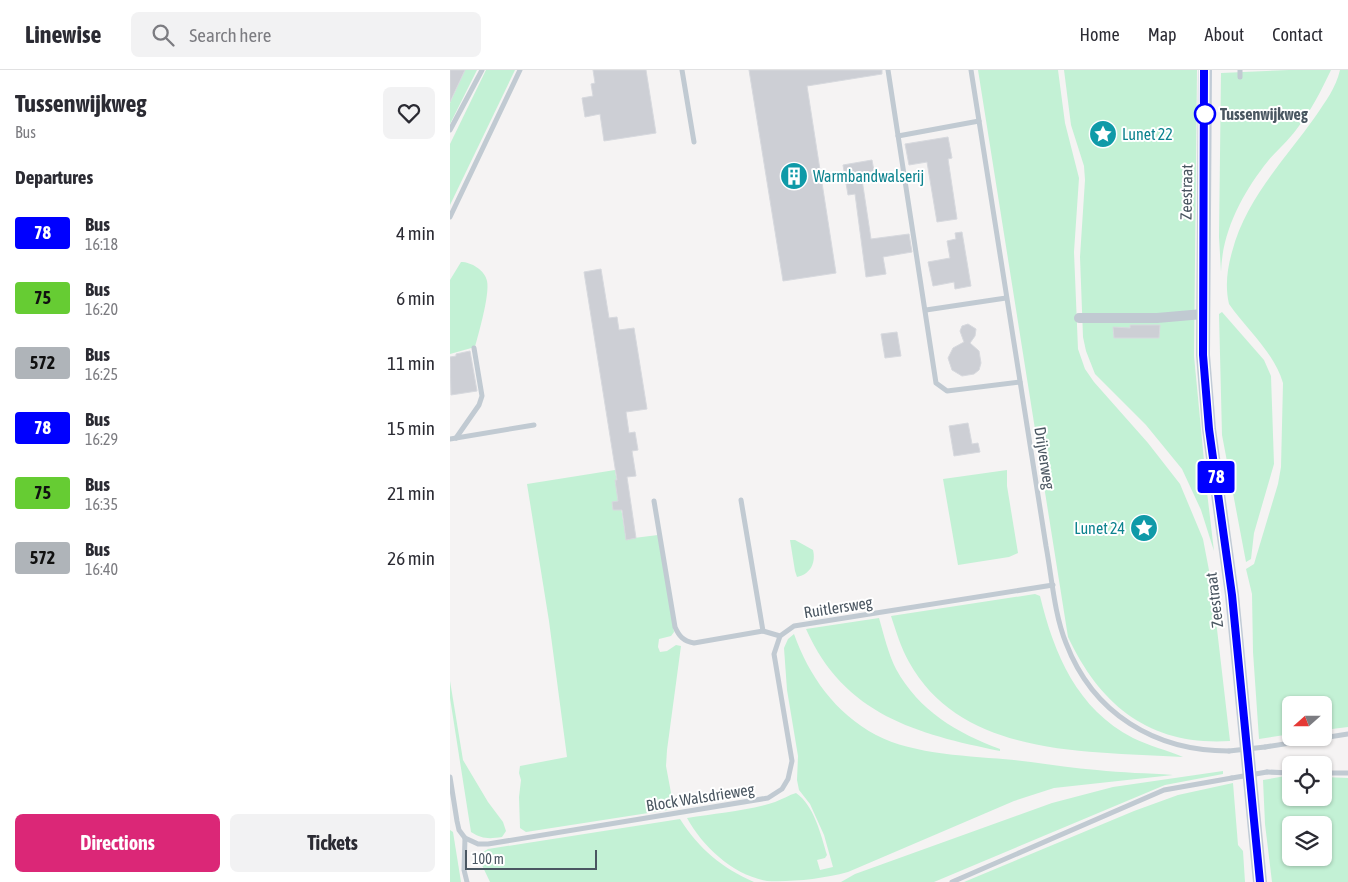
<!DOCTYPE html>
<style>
:root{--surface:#fff;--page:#f2f2f3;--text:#2b2b33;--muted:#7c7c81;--line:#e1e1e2;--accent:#db2777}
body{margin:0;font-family:"Asap Condensed",sans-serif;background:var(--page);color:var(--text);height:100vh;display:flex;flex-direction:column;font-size:19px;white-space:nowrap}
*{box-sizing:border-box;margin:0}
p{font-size:16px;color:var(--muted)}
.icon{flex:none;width:28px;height:28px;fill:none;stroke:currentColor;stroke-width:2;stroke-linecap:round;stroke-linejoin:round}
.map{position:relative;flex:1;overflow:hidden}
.details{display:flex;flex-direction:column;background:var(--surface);width:450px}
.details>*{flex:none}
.badge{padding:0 10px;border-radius:4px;font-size:18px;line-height:32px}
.needle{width:32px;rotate:249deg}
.tools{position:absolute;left:832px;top:626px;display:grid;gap:10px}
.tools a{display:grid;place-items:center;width:50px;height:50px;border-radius:8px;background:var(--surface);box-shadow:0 1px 4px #0004;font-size:25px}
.scale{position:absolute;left:15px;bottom:12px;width:132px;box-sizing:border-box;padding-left:5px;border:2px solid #4a5661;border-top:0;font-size:14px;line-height:18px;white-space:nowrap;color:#4a5661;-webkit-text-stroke:4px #fff;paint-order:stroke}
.map>.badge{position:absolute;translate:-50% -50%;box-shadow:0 0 0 2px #fff}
h2{padding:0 15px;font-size:19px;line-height:45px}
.round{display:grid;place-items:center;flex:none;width:52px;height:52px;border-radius:8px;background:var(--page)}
.head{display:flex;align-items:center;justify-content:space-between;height:85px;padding:0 15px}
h1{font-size:24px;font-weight:700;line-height:38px}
.action{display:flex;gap:10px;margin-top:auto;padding:10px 15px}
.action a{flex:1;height:58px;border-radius:8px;background:var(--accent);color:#fff;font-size:20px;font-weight:700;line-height:58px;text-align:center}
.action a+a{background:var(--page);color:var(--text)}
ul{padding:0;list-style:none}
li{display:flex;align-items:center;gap:15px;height:65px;padding:0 15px}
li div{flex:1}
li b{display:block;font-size:19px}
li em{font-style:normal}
li .badge{min-width:55px;font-weight:700;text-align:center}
header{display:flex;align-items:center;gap:30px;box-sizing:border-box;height:70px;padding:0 25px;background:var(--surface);border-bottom:1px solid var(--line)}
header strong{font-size:24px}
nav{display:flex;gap:28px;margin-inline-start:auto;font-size:18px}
.search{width:350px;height:45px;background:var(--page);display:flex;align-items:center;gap:12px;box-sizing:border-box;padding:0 18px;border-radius:8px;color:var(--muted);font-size:19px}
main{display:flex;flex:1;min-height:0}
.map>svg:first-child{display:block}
.green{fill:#c3f1d5;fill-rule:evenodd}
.building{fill:#cdcfd5;stroke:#d7d9de}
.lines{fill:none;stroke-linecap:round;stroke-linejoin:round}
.lane{stroke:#c1cad2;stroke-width:5}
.street{stroke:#c1cad2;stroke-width:10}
.secondary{stroke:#c1cbd6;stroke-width:14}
.lane-bridge{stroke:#c1cad2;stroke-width:5}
.line-casing{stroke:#fff;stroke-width:11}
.line{stroke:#00f;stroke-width:8}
.stop-dot{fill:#fff;stroke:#00f;stroke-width:2.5}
.labels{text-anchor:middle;stroke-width:4;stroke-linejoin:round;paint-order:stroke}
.stop-label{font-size:16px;font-weight:bold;fill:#4a5661;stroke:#fff;text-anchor:start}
.culture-label{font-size:16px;fill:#0d838f;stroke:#fff;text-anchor:start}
.street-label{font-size:16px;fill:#4a5661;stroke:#fff}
</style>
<header>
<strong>Linewise</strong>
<div class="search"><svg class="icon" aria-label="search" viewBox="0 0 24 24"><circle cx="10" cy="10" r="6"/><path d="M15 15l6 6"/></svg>Search here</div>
<nav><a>Home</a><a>Map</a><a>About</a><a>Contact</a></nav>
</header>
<main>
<section class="details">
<div class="head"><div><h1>Tussenwijkweg</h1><p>Bus</p></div><a class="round"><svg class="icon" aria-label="heart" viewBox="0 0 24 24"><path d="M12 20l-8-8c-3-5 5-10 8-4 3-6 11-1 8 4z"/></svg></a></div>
<h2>Departures</h2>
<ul>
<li><span class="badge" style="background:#00f;color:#fff">78</span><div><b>Bus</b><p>16:18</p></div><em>4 min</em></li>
<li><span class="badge" style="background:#6c3;color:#111">75</span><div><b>Bus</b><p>16:20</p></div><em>6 min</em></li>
<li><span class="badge" style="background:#afb4b9;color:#111">572</span><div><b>Bus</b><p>16:25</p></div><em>11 min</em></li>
<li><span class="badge" style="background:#00f;color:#fff">78</span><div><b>Bus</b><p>16:29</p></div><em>15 min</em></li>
<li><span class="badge" style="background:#6c3;color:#111">75</span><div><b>Bus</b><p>16:35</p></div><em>21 min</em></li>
<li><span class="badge" style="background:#afb4b9;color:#111">572</span><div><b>Bus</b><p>16:40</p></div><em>26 min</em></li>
</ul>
<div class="action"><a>Directions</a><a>Tickets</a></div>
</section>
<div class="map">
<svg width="898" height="812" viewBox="0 0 898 812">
<rect width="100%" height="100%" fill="#f5f3f3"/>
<g class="green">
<polygon points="15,0 27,0 0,54 0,33"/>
<polygon points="36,0 65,0 0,135 0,74"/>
<path d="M528,0h80l7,53 14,55 -5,74 4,97 7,20 9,13 54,61 32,41 23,55 9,47 18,155c-79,5 -129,-34 -162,-104z"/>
<polygon points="614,0 747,0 744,286 757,422 764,481 751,440 732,399 696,355 645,304 636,281 633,267 630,187 635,110 634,96 621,55"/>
<path d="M839,0h42c-10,21 -20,41 -35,60 -8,11 -19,20 -28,31 -25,31 -46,70 -47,111l-2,-35 2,-164z"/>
<path d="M890,0h8v657l-24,3v-25h-33v29l-32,5 -6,-87 -1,-58 -6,-25 8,-5 24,-80 3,-17 2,-84c-9,-31 -36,-53 -54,-79 -4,-17 -2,-35 3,-52 14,-54 52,-91 83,-135 10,-15 21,-29 25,-47z"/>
<path d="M11,192c10,0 24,8 26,19 3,13 -8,51 -12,66l-25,7v-74z"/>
<polygon points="772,242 814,290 821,306 824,394 804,463 801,489 796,492 772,365 769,244"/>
<polygon points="165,400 176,469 208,465 224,562 221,566 209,569 208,577 210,582 217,581 226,575 231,576 217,680 216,696 224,739 76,762 70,758 69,727 71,710 69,703 70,696 117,687 99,551 77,414"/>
<polygon points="557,400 557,416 568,483 559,487 508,495 493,409"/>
<path d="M340,470h5l18,10c3,12 -2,24 -16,27l-2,-6z"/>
<path d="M585,524l5,2c14,58 37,113 93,142 16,8 34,12 50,19 -95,-6 -221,1 -274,-95 -8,-14 -13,-31 -18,-46z"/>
<path d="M429,548c5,17 9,35 17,51 23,42 61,64 104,80v2c-83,-17 -156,-36 -194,-122z"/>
<path d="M344,564c15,42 41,79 82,101 38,20 95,21 138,25 28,3 55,8 83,10 25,3 51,3 76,5l-119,13 -40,13 -166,71c-26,7 -55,10 -81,9 -34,-6 -64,-34 -80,-63 29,-5 60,-7 88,-16 8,-3 14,-7 21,-9 18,12 25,42 31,62l-2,3 -8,2 3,10 13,-3 -9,-32 -14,-31 -11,-14 -2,-10 1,-24 -11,-66 -3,-42 4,-9z"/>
<path d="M0,611l13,79 25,42 15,20 3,9 -4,6c-13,2 -20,2 -31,-5l-21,-134z"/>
<polygon points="773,701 773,704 715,715 484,812 391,812 405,804 602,733 663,717"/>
<path d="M841,705v23h33v-21l24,1v104h-76l-7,-58 -2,-44zM841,755h33v33h-33z"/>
<polygon points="783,713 788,775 793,781 795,812 514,812 684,741 728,725"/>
<path d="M230,749c19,30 42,49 74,63h-264l-10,-21 3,-9 5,-3z"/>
<polygon points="0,760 3,762 11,812 0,812"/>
</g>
<g class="building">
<polygon points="0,0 15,0 0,32"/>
<polygon points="143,0 196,0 206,63 154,71 150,44 135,47 132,28 143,26 141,14 145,13"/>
<polygon points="299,0 432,0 432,4 357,16 386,203 333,211"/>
<polygon points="498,67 502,88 498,89 507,149 487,152 477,92 459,95 455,74"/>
<polygon points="422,90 424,101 411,103 421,169 459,164 462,182 433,187 436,204 416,207 405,124 398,125 393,95"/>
<polygon points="512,162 521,216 505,219 504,212 483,216 478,192 500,188 497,171 506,169 505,163"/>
<polygon points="151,199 159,248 167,247 169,260 184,258 197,339 176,342 179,363 185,362 188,380 182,381 186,406 177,407 186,468 176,470 172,440 163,440 162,432 168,431 165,410 167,410 134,202"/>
<polygon points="518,254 526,259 525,266 520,273 529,281 531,293 529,300 524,304 512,306 502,300 498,288 503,278 514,272 510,261 512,256"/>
<polygon points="680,255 710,255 709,268 664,268 663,257 680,258"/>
<polygon points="447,262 451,286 435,288 431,264"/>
<polygon points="20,281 27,321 1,325 0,287 6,286 6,284"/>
<polygon points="518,353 522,374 528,373 530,382 504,386 499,356"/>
</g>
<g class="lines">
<g class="lane">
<polyline points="232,0 244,72"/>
<polyline points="438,0 486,313 497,321 570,312"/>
<path d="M521,0l75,476c6,32 8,67 20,97 27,71 89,108 163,108"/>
<polyline points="790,7 790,0"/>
<polyline points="0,60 32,0"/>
<polyline points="448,66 529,51"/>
<polyline points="0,147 70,0"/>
<polyline points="476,240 556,228"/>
<polyline points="6,368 29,335 32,326 24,278"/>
<polyline points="0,369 84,355"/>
<polyline points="291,430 313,561"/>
<path d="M204,431l21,126c4,9 8,14 19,16l69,-12 17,5 14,-10 259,-41"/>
<polyline points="815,677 898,664"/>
<polyline points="817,702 841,703"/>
<polyline points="874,703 898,703"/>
<polyline points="0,707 7,751 9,760 15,768 14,800 17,812"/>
<polyline points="15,768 28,774 38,774 318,728 332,719 338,709 342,691 324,584 330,566"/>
<polyline points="502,812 714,720 782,708"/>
</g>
<polyline class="street" points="629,248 707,248 753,244"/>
<polyline class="secondary" points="755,0 753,285 759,359 782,525 810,812"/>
<g class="lane-bridge">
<polyline points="779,681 815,677"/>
<polyline points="782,708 817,702"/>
</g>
</g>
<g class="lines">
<g class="line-casing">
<polyline id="line" points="754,0 753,285 759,359 782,525 810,812"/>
</g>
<use href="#line" class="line"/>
</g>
<defs>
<g id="sight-disc" transform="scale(1.4375)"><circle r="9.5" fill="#0f9aa8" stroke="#fff"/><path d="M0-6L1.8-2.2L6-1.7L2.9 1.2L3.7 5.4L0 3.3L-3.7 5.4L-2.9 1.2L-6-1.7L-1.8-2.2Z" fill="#fff"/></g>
<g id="building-disc" transform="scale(1.4375)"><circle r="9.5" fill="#0f9aa8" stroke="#fff"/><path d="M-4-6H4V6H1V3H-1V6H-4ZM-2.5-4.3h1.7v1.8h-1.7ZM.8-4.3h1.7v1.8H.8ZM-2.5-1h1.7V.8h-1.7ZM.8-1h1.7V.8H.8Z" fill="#fff"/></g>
</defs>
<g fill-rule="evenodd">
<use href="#sight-disc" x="653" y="64"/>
<use href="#building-disc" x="344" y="106"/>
<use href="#sight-disc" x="694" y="458"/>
</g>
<circle class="stop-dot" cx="755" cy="44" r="10"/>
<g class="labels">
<g class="stop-label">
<text x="770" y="50">Tussenwijkweg</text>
</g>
<g class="culture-label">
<text x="672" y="70">Lunet 22</text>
<text x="363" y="112">Warmbandwalserij</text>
<text x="675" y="464" text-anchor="end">Lunet 24</text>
</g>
<g class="street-label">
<text transform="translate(736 122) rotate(-89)" y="6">Zeestraat</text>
<text transform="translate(595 388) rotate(81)" y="6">Drijverweg</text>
<text transform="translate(764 530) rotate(-97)" y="6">Zeestraat</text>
<text transform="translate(388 537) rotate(-9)" y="6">Ruitlersweg</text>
<text transform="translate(250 727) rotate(-9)" y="6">Block Walsdrieweg</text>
</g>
</g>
</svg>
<div class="tools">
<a><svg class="needle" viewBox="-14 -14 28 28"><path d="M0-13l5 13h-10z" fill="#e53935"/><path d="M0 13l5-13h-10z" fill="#7c7c81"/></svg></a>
<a><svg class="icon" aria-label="locate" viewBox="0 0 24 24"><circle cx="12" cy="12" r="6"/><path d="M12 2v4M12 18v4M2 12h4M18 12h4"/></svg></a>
<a><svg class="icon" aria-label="layers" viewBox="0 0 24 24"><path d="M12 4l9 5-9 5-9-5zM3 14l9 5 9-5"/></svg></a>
</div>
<div class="scale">100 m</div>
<b class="badge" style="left:766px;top:407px;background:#00f;color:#fff">78</b>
</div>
</main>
